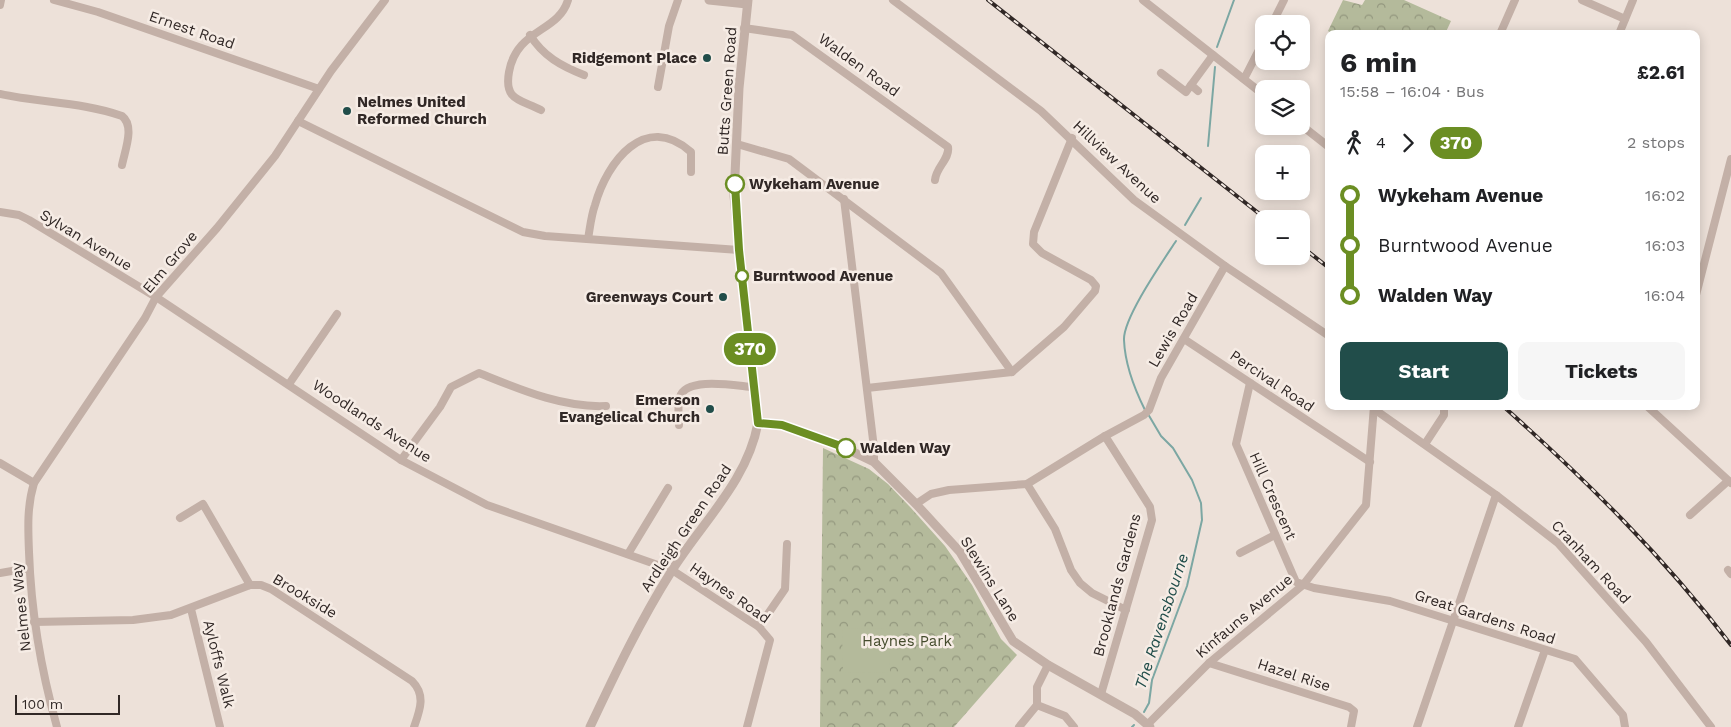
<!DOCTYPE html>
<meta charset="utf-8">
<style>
:root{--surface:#fff;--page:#f6f6f6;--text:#202124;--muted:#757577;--accent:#214d4a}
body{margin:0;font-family:"Work Sans",sans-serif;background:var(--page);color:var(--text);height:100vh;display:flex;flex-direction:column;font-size:19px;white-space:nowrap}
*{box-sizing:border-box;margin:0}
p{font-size:16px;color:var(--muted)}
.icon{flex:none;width:28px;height:28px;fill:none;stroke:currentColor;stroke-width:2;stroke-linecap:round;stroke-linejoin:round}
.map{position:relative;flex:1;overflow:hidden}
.drawer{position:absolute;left:1325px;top:30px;width:375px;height:380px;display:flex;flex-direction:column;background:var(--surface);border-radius:10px;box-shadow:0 2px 12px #0003}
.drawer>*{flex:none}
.badge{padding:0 10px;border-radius:16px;font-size:18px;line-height:32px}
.controls{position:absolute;left:1255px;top:15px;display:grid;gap:10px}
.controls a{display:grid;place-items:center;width:55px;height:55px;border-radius:10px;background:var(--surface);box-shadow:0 2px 12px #0003;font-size:25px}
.scale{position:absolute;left:15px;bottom:12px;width:105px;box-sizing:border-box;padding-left:5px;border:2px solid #312826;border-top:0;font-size:14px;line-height:18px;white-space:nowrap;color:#312826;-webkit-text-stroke:4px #f6ece5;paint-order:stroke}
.map>.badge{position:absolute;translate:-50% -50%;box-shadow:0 0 0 2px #fff}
.legs{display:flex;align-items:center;gap:8px;height:55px;padding:0 15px;font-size:16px}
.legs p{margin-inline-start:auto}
.summary{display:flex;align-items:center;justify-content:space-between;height:85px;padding:0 15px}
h1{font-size:28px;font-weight:700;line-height:38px}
.primary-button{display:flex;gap:10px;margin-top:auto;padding:10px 15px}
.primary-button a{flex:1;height:58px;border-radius:10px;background:var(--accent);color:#fff;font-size:20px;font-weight:700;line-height:58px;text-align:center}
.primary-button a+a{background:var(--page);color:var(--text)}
ul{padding:0 15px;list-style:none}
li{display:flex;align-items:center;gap:18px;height:50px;font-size:19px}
li i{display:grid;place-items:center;width:8px;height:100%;margin:0 6px;background:currentColor}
li i::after{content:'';width:12px;height:12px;margin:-6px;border:4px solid;border-radius:50%;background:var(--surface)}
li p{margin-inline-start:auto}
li:first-child i{background:linear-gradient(#0000 50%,currentColor 0)}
li:last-child i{background:linear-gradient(currentColor 50%,#0000 0)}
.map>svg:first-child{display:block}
.park{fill:url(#park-crowns)}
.garden{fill:#b4ba9b}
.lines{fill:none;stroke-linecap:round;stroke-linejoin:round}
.stream{stroke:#7ca7a3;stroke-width:2}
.minor{stroke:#c3b0a7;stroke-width:8}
.tertiary{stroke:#c3b0a7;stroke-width:9}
.rail-casing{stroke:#312826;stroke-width:4}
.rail{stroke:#f6ece5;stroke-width:2;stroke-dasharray:5.5;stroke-linecap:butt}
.line-1-casing{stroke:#fff;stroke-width:11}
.line-1{stroke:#6b8e23;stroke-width:8}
.poi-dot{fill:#214d4a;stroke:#f6ece5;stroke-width:2}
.stop-1-dot{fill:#fff;stroke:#6b8e23;stroke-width:2.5}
.labels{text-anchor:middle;stroke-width:5;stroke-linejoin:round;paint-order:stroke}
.street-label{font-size:15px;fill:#312826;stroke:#f6ece5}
.poi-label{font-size:15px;font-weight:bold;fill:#312826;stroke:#f6ece5;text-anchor:end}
.stop-label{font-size:15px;font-weight:bold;fill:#312826;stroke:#f6ece5;text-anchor:start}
.park-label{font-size:15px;fill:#454c2d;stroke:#f6ece5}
.water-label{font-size:16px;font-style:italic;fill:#214d4a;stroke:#f6ece5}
</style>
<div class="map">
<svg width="1731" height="727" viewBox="0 0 1731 727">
<defs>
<pattern id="park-crowns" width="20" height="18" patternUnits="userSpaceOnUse" patternTransform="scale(1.25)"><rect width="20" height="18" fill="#b4ba9b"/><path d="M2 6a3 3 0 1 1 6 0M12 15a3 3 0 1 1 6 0" fill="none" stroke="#93977e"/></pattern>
</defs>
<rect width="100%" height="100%" fill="#ede1d9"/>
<g class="park">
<polygon points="1343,0 1362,5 1365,0 1404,0 1451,21 1445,34 1333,34 1328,31"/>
<polygon points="823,448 869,469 888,484 911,508 945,546 972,585 1001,639 1017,655 954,727 820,727"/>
</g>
<polygon class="garden" points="889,628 890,672 843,673 842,629"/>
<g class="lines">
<g class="stream">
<polyline points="1217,47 1234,0"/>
<polyline points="1208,146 1215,67"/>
<polyline points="1185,225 1201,198"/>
<path d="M1145,410c-11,-22 -20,-45 -21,-70 -1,-22 39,-79 52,-99"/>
<polyline points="1144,712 1149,703 1152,680 1187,586 1202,520 1201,503 1192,480 1173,448 1161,436 1148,414"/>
<polyline points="1132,727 1134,725"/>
</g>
<g class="minor">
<polyline points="54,0 98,12 319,89"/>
<polyline points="893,0 1041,111 1134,200 1225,266 1329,336"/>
<polyline points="1143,0 1264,95"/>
<polyline points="1582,0 1625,19"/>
<polyline points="0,5 1,0"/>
<polyline points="1272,24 1284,0"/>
<path d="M744,28l48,7 156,112c2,12 -12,20 -13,33"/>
<polyline points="1500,34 1515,0"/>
<polyline points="1619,34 1633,0"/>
<path d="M530,35c13,21 31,31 54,40"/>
<polyline points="1161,73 1186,92 1191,85 1198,91"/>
<polyline points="1244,79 1264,40"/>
<polyline points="1191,85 1213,55"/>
<polyline points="658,87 669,26 678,0"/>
<path d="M0,94c41,9 82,8 122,22 13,10 3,34 0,49"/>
<path d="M541,110c-22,-11 -37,-10 -32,-38 8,-44 49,-39 59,-72"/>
<polyline points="298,121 523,232 545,236 739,250"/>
<polyline points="1301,125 1329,147"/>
<polyline points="737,144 789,159 941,273 1012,372"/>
<polyline points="844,199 874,448 874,462"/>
<polyline points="0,212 19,215 29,220 156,297 401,460 487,505 672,570 759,627 770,640 747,727"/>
<path d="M588,239c2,-11 3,-23 7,-34 12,-43 50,-94 96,-53v20"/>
<polyline points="1696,295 1731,159"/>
<polyline points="1184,339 1370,462"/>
<polyline points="1250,383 1236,444 1296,582 1314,588 1390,601 1575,659 1623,715 1625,727"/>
<polyline points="289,384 337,314"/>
<polyline points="867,388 1012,372 1064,327 1095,291 1096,286 1091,280 1042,253 1033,244 1034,232 1072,138"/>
<polyline points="1647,406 1731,483"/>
<polyline points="1374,409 1496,495 1558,543 1646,642 1711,727"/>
<path d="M679,425c0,-9 -2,-20 1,-28 6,-21 57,-11 73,-10"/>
<polyline points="1425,444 1444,415 1444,406"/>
<path d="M401,460l39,-53 11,-20 28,-14c40,16 83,35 127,33"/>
<polyline points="0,463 34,483"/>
<polyline points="1027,484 1055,529 1071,570 1080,583 1092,593 1126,610"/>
<polyline points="916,504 931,494 949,490 1027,484 1105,436 1144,415 1149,410 1161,378 1225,266"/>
<polyline points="1690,515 1728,481"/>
<polyline points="180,518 203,504 250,585"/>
<polyline points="1240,553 1275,535"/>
<polyline points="628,554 668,488"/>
<polyline points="1728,570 1731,574"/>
<polyline points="0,573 29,568"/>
<polyline points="191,609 220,727"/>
<path d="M34,622l99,-2 38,-5 79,-30h11l10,4 141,92c14,14 8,29 2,46"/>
<polyline points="759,627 785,589 787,544"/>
<polyline points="1209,663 1349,707 1354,711 1351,727"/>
<polyline points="1101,694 1152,520 1150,507 1105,436"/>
<polyline points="1037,705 1065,716 1074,727"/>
<polyline points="1148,724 1209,663 1303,585 1366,505 1374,406"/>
<path d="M57,727c-16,-57 -26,-116 -28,-175 -1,-24 -2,-46 5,-69l111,-165 11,-21 61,-69 58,-72 56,-85 54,-71"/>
<polyline points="1019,727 1037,705 1037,687 1048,665"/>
<polyline points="1417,727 1496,495"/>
<polyline points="1518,727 1545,650"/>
</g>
<g class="tertiary">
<polyline points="709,0 747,4"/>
<polyline points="758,423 782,425 847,449 874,462 916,504 960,552 1013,641 1048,665 1135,714 1150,727"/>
<path d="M590,727c25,-53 50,-106 81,-155 31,-50 76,-90 87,-149l-24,-227 5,-108 9,-88"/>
</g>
<g class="rail-casing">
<g id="rail">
<polyline points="988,0 1266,219"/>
<polyline points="1301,246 1329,268"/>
<path d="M1503,406c83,74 161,151 228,239"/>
</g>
</g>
<use href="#rail" class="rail"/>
</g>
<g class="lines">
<g class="line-1-casing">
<polyline id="line-1" points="735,184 739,250 758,423 782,425 846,448"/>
</g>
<use href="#line-1" class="line-1"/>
</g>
<g class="poi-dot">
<circle cx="707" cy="58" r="5"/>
<circle cx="347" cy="111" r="5"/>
<circle cx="723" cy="297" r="5"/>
<circle cx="710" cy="409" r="5"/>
</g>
<g class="stop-1-dot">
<circle cx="735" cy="184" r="9"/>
<circle cx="742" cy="276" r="6"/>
<circle cx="846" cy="448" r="9"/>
</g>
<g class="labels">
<g class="street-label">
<text transform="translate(192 30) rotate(19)" y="5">Ernest Road</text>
<text transform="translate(859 65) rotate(36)" y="5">Walden Road</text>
<text transform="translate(727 91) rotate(-86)" y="5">Butts Green Road</text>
<text transform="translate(1117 162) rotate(43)" y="5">Hillview Avenue</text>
<text transform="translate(86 240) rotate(31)" y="5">Sylvan Avenue</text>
<text transform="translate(170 262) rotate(-50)" y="5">Elm Grove</text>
<text transform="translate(1173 330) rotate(-60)" y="5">Lewis Road</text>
<text transform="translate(1272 381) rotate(34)" y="5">Percival Road</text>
<text transform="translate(372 421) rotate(33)" y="5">Woodlands Avenue</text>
<text transform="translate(1273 496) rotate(66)" y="5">Hill Crescent</text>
<text transform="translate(686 528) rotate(-56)" y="5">Ardleigh Green Road</text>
<text transform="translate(1591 562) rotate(47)" y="5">Cranham Road</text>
<text transform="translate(990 579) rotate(58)" y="5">Slewins Lane</text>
<text transform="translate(1117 585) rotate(-75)" y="5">Brooklands Gardens</text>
<text transform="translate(730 593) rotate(35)" y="5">Haynes Road</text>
<text transform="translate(305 596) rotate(31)" y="5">Brookside</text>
<text transform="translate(21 607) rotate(-96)" y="5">Nelmes Way</text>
<text transform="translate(1244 616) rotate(-40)" y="5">Kinfauns Avenue</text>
<text transform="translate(1485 617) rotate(18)" y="5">Great Gardens Road</text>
<text transform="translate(219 664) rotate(76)" y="5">Ayloffs Walk</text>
<text transform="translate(1294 675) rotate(18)" y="5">Hazel Rise</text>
</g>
<g class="poi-label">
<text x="697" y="63">Ridgemont Place</text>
<text x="357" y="107" text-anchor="start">Nelmes United<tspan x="357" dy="17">Reformed Church</tspan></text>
<text x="713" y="302">Greenways Court</text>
<text x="700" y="405">Emerson<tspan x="700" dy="17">Evangelical Church</tspan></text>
</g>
<g class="stop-label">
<text x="749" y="189">Wykeham Avenue</text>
<text x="753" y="281">Burntwood Avenue</text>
<text x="860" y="453">Walden Way</text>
</g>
<g class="park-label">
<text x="907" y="646">Haynes Park</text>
</g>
<g class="water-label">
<text transform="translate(1161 621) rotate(-72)" y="6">The Ravensbourne</text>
</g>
</g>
</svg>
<div class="controls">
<a><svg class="icon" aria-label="locate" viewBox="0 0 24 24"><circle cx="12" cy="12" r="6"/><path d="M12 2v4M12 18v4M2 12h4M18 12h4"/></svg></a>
<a><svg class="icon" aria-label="layers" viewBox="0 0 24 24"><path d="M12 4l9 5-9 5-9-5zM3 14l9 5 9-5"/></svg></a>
<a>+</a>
<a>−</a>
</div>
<div class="scale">100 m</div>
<b class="badge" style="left:750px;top:349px;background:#6b8e23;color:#fff">370</b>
<section class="drawer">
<div class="summary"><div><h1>6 min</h1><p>15:58 – 16:04 · Bus</p></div><b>£2.61</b></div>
<div class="legs"><svg class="icon" aria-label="walk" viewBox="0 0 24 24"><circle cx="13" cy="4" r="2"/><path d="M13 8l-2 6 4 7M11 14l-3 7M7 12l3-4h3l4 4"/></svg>4<svg class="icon" aria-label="forward" viewBox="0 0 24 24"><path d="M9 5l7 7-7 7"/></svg><b class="badge" style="background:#6b8e23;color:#fff">370</b><p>2 stops</p></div>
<ul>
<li><i style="color:#6b8e23"></i><b>Wykeham Avenue</b><p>16:02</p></li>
<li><i style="color:#6b8e23"></i><span>Burntwood Avenue</span><p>16:03</p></li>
<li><i style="color:#6b8e23"></i><b>Walden Way</b><p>16:04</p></li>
</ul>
<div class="primary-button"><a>Start</a><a>Tickets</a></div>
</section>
</div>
